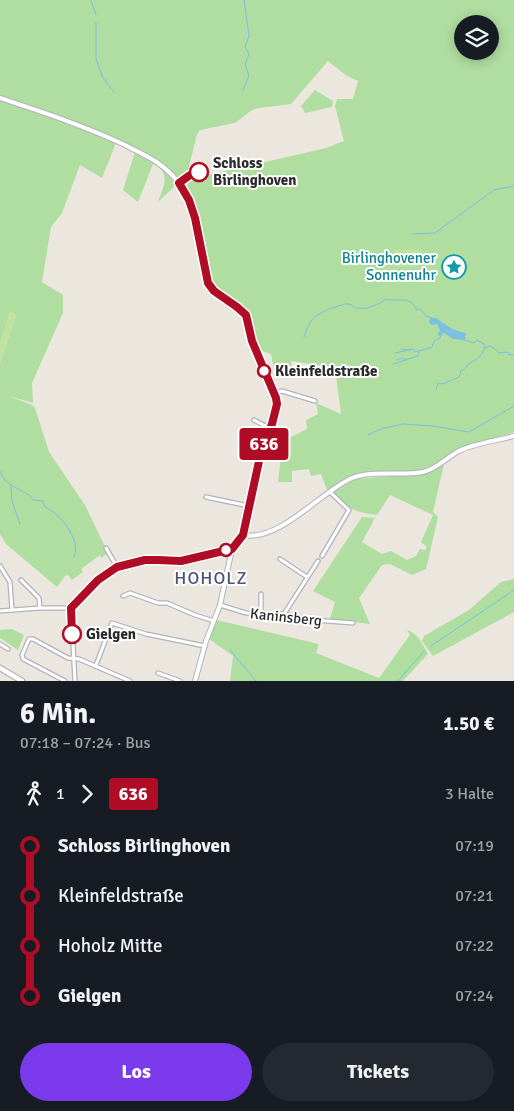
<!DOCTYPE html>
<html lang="de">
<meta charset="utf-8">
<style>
:root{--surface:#171b24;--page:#242831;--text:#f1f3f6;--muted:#9ea1a6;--accent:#7c3aed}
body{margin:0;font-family:Signika,sans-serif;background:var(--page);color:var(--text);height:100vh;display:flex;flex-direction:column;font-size:19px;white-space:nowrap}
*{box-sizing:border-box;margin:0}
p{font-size:16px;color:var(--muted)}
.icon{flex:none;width:28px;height:28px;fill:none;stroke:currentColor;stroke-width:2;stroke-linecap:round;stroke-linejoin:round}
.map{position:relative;height:681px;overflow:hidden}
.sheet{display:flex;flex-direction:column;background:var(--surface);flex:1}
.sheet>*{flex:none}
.badge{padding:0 10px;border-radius:4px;font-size:18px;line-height:32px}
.fabs{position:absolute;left:454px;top:15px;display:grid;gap:10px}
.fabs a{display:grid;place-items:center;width:45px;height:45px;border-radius:50%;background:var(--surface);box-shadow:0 2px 12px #0003;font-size:25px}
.map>.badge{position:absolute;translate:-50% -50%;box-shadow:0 0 0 2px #fff}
.legs{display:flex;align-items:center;gap:8px;height:55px;padding:0 20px;font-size:16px}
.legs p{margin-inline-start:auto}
.overview{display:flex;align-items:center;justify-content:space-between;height:85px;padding:0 20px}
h1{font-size:28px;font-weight:700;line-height:38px}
.primary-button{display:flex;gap:10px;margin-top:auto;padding:10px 20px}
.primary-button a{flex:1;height:58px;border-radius:30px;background:var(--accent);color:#fff;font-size:20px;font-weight:700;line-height:58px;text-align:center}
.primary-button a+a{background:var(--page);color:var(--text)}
ul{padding:0 20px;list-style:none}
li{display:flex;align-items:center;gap:18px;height:50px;font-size:19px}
li i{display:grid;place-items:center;width:8px;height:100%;margin:0 6px;background:currentColor}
li i::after{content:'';width:12px;height:12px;margin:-6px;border:4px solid;border-radius:50%;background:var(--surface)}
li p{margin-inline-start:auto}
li:first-child i{background:linear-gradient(#0000 50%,currentColor 0)}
li:last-child i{background:linear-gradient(currentColor 50%,#0000 0)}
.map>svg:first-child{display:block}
.green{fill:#b0dda0;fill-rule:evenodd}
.pitch{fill:#bfe39d}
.water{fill:#7bbfe3}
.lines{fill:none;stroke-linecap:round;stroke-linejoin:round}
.stream{stroke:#7bbfe3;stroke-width:1}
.minor-casing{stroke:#b2b3bd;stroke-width:5.5}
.tertiary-casing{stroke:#b2b3bd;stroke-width:6}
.secondary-casing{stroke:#b2b3bd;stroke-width:7}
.minor{stroke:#fff;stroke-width:3}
.tertiary{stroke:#fff;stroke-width:4}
.secondary{stroke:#fff;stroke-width:4.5}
.line-1-casing{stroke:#fff;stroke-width:11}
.line-1{stroke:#af0d25;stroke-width:8}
.stop-1-dot{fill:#fff;stroke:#af0d25;stroke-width:2.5}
.labels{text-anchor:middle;stroke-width:4;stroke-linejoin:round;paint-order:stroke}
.stop-label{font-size:15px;font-weight:bold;fill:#2b2b2b;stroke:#fff;text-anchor:start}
.culture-label{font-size:15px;fill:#0d838f;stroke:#fff;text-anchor:end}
.street-label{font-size:15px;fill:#2b2b2b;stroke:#fff}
.quarter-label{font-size:18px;letter-spacing:1px;fill:#4f5377;stroke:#fff}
</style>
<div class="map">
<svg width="514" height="681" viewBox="0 0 514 681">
<rect width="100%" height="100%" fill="#ebe7de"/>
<g class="green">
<path d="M0,0h514v432l-55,16 -28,18 -11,4 -60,4 -11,3 -21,15 -7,-18 -10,2 -2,-7 -17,2v11h-14l5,-41 24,-12 -1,-9 12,-6 -2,-11 25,11 -6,-46 -44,-7 3,17 -19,-4 -4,-20 -12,-4 -7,-31 -9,-13 -20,-13 -11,-11 -5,-15 -5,-41 -8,-24 -6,-9 -1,-12 3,-2 136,-31 18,-7 -9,-35 2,-7h16l5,-18 -11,-5 -19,-15 -37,43 -32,4 -7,2 -17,13 -35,7 -3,4 -10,41 -12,6 2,3 -19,18c5,-15 14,-29 -5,-38l-15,38 -15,-12 12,-38 -19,-9 -14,35 -22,-13 -18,48 -11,14 -9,55 21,13v18l-31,70 1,20 -24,-7 23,9 3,3 14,44 36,53 23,48 -7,5 -1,-3 -19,14 2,3 -11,8 -4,-5 -3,1 -8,11 -51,-43 -6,-10v-171l16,-49 -6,-2 -10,32zM462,24h28v27h-28z"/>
<polygon points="315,90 333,101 332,107 305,113 301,106"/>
<path d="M444,464l-11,48 5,5 -12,52 -14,6 -22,-11 -8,1 -23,33 11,26 -40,-5 5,-17 -22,-11 49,-74 13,1 -13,24 20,12 9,-3 16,9 9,-4 4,-7 5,1 2,-3 -6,-5 12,-27 -43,-20 -13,20c-23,-3 -26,-5 -43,-21v-2l21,-13 65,-5 9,-1z"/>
<polygon points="514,579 514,612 433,656 422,641 424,636 469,610 501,582"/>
<path d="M216,620l103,24 -3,9 63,25 31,-43 -3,-5c11,3 16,15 21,24l-25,27h-173l3,-25 -25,-18z"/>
<polygon points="12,629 24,635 18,650 0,638 0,630"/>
</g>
<g class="pitch">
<polygon points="419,249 419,266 394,267 394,250"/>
<polygon points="10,312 16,314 0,363 0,344"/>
</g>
<path class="water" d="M431,318h5c10,7 17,13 30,15l-1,7 -12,-1 -9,-6 -5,3 -1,-2 2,-4 -3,-6 -6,1 -2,-4z"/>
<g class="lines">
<g class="stream">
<polyline points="91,0 96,15"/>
<polyline points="96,23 96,59 103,78 114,92"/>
<polyline points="243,90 249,76 245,64 249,54 245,47 249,36 244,0"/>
<polyline points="412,234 435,233 494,190 514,186"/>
<path d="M304,337c6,-22 15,-24 34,-31 4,-1 8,-3 11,-2 3,1 5,3 7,4 10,2 22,-3 30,-9 11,4 23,-5 30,10l5,1 5,6 6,2"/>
<polyline points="464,340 474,343 477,340 484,344 485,348 490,346 498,351 498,353 508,352 509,355 512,354 514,356"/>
<polyline points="401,349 410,350"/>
<polyline points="395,353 413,349 414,352 419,351"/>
<polyline points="396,360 402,358 407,360"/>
<polyline points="393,364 418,356 419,351 432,347 434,341 440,338 441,335"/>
<path d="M436,389l2,-6 5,1 16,-7 2,-6c3,-1 4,-3 6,-5 8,-8 12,-5 18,-18"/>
<polyline points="368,435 381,429 403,424 433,426 469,432 514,406"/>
<path d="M0,471l4,8 7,6 18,10 4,5 10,1 2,6c15,6 37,34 29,50"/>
<polyline points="11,486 12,501 20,524"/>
<polyline points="431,646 514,590"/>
<polyline points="230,650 256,681"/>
<polyline points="398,681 424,651"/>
</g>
<g class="minor-casing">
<g id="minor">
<polyline points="275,393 282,391 315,401"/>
<polyline points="254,420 271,429"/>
<polyline points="206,497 249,506"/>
<polyline points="106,548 117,567"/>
<polyline points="322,556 349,510 330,492"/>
<polyline points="280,559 307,577"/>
<polyline points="0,566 10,582 12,610"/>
<polyline points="21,580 39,598 40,608"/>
<polyline points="123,596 130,593 158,603 167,603 195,615 214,621"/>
<polyline points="220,605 246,613 284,614 314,620 353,623"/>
<polyline points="71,608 75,681"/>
<path d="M0,611l40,-3h31c26,-30 43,-46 85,-48 9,-1 18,2 27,1 16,-2 34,-8 49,-12"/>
<polyline points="261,614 261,594"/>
<polyline points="284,614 318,561"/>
<polyline points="0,644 8,649"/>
<polyline points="96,665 112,623 146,634 205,646"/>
<polyline points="158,673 180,681"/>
<polyline points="65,681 23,659 22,655 29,639 33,639 68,658 79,659 130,681"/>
</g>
</g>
<g class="tertiary-casing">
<g id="tertiary">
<path d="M0,98c42,14 85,28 125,47 11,6 23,11 33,18 14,10 25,23 31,38 12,26 8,56 19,82l6,8 23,16 9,8 6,26 23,52 2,12 -6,24 -10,23 -18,83 -11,14 -12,56 -14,36 -11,40"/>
<path d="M243,535c37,7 77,-43 109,-57 19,-8 51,-2 71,-6 14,-3 24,-15 36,-21 13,-7 40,-11 55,-15"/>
</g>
</g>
<g class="secondary-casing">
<polyline id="secondary" points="0,668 22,681"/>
</g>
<use href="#minor" class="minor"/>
<use href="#tertiary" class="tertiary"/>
<use href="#secondary" class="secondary"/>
</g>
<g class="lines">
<g class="line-1-casing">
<polyline id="line-1" points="72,634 71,608 98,580 117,567 145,560 158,560 181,561 232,549 243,535 261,452 272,424 277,404 276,398 252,341 246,315 237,307 214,291 208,283 195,218 189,200 179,183 190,175 199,172"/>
</g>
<use href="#line-1" class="line-1"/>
</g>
<defs>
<g id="sight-ring" transform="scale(1.25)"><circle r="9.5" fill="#fff" stroke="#0f9aa8" stroke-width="1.5"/><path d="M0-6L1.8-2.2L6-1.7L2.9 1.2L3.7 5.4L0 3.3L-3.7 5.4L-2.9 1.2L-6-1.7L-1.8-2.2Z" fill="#0f9aa8"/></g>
</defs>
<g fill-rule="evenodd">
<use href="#sight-ring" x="454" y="267"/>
</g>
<g class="stop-1-dot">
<circle cx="199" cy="172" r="9"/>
<circle cx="264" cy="371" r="6"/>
<circle cx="226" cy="550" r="6"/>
<circle cx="72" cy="634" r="9"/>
</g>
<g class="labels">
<g class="stop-label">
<text x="213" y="168">Schloss<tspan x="213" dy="17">Birlinghoven</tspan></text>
<text x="275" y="376">Kleinfeldstraße</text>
<text x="86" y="639">Gielgen</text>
</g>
<g class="culture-label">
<text x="436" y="263">Birlinghovener<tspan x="436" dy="17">Sonnenuhr</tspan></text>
</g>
<g class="street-label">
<text transform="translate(286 617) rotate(6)" y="5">Kaninsberg</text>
</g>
<g class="quarter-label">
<text x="211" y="584">HOHOLZ</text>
</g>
</g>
</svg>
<div class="fabs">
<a><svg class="icon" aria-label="layers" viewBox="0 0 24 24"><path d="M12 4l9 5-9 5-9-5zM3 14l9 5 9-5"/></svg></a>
</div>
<b class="badge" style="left:264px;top:444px;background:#af0d25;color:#fff">636</b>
</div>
<section class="sheet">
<div class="overview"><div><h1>6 Min.</h1><p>07:18 – 07:24 · Bus</p></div><b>1.50 €</b></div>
<div class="legs"><svg class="icon" aria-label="walk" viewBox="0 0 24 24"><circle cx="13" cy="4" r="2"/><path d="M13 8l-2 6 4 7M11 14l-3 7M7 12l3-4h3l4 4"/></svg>1<svg class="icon" aria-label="forward" viewBox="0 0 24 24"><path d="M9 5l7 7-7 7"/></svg><b class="badge" style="background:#af0d25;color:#fff">636</b><p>3 Halte</p></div>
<ul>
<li><i style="color:#af0d25"></i><b>Schloss Birlinghoven</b><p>07:19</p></li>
<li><i style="color:#af0d25"></i><span>Kleinfeldstraße</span><p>07:21</p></li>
<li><i style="color:#af0d25"></i><span>Hoholz Mitte</span><p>07:22</p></li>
<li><i style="color:#af0d25"></i><b>Gielgen</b><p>07:24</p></li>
</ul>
<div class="primary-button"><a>Los</a><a>Tickets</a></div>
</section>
